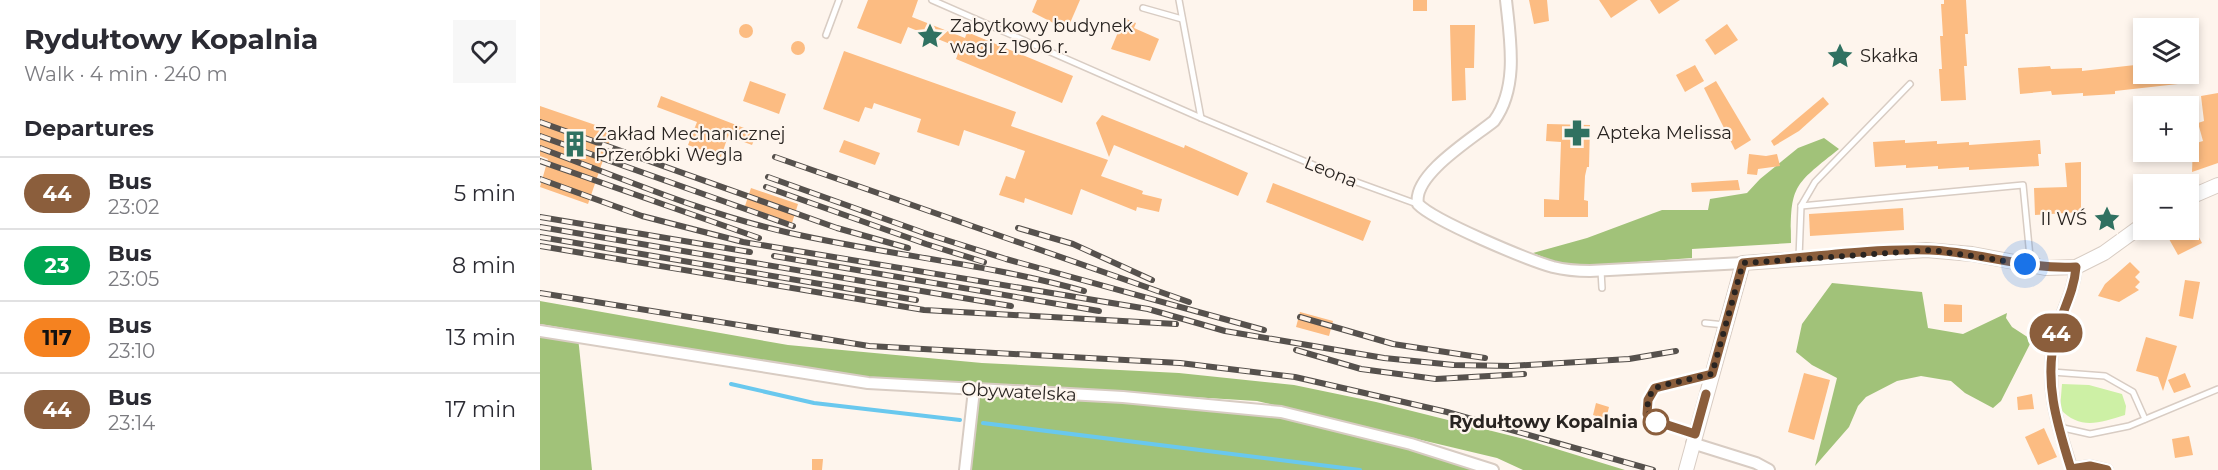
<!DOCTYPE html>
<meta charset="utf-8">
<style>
:root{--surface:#fff;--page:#f7f7f7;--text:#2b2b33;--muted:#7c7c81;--line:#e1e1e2}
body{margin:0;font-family:Montserrat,sans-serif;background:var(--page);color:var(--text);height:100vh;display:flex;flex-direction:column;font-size:22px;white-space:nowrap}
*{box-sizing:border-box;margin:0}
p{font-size:20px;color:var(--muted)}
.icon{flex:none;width:33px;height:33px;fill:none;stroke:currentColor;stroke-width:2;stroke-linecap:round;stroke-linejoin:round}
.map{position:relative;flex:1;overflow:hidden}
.details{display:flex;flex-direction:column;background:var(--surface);width:540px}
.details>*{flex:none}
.badge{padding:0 12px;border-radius:20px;font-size:21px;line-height:39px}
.buttons{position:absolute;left:1593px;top:18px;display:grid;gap:12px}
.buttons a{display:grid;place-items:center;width:66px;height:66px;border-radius:0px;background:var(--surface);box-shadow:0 3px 9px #0003;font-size:30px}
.you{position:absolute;width:30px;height:30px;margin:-15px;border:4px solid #fff;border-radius:50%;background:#1a73e8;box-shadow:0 0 0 9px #1a73e833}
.map>.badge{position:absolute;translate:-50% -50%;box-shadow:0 0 0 3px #fff}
h2{padding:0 24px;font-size:22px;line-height:54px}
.round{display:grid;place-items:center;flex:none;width:63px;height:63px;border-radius:0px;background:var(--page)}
.summary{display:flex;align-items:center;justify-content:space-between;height:102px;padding:0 24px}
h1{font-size:28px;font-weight:700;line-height:45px}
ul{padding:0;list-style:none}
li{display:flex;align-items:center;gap:18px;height:72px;padding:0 24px;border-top:2px solid var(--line)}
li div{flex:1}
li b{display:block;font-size:22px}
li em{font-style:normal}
li .badge{min-width:66px;font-weight:700;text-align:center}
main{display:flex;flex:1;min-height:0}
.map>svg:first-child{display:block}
.green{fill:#cdf0a5}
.forest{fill:#a1c279}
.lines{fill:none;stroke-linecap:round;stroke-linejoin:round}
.stream{stroke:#69c8ee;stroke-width:4}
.building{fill:#fcbc82}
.service-casing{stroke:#d8ccc3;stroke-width:8}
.minor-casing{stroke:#d8ccc3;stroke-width:14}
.tertiary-casing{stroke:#d8ccc3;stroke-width:16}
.service{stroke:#fff;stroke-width:5}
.minor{stroke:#fff;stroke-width:10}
.tertiary{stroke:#fff;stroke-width:14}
.rail-casing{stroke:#56514d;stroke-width:6}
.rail{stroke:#fef5ed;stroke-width:4;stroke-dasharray:11;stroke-linecap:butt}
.line-casing{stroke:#fff;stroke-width:14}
.line{stroke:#8b5e3c;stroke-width:9}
.walk{stroke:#292421;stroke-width:6;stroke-dasharray:0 10.8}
.stop-dot{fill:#fff;stroke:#8b5e3c;stroke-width:3}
.labels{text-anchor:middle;stroke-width:4.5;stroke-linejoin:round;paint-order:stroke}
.poi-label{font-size:18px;fill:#292421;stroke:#fef5ed;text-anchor:start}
.street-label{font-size:18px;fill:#292421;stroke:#fef5ed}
.stop-label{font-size:18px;font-weight:bold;fill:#292421;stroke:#fef5ed;text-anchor:end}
</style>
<main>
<section class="details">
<div class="summary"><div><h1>Rydułtowy Kopalnia</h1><p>Walk · 4 min · 240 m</p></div><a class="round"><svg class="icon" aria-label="heart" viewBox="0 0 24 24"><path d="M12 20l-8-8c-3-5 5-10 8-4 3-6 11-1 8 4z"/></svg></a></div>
<h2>Departures</h2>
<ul>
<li><span class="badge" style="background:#8b5e3c;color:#fff">44</span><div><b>Bus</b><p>23:02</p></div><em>5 min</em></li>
<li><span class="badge" style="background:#00a651;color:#fff">23</span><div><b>Bus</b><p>23:05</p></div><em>8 min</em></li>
<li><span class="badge" style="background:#f58220;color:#111">117</span><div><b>Bus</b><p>23:10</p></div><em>13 min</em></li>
<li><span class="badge" style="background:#8b5e3c;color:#fff">44</span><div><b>Bus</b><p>23:14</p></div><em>17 min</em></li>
</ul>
</section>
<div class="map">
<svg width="1678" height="470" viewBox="0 0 1678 470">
<rect width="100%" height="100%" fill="#fef5ed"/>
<path class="green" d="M1522,384l27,1 33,9 4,12 -1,9c-26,8 -45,15 -65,-6z"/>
<g class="forest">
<path d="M1284,138l15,11c-45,36 -49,36 -48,94l-99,6v9l-97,7 -34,-1 -28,-11 54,-15 75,-28h46l2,-11 37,-6 13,-14 38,-31z"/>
<polygon points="1292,283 1382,292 1388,328 1423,334 1467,313 1466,318 1472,327 1492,340 1461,401 1453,408 1425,393 1411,381 1381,376 1357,381 1326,397 1318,406 1309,427 1275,466 1297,378 1272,365 1256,352 1262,324"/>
<polygon points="0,301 248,345 442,363 639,373 754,385 836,402 984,439 1085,470 983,470 957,458 717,401 306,376 0,324"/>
<polygon points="0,330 38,337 52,470 0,470"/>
<polygon points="434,390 741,412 953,470 431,470"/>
</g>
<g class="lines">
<g class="stream">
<polyline points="191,384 274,403 420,420"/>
<polyline points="443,423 820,470"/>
</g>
</g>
<g class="building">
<polygon points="328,0 378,0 372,17 425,38 427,32 533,76 522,103 416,59 420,48 368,27 361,44 317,28"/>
<polygon points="497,0 540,0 527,30 492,12"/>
<rect x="873" y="0" width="14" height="11"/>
<polygon points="989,0 1007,0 1009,21 994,24"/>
<polygon points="1059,0 1098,0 1071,18"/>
<polygon points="1110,0 1140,0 1119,14"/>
<polygon points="1404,0 1426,0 1428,34 1425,34 1427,66 1424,66 1426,100 1401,101 1399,69 1402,69 1400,36 1403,36 1401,4 1404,4"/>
<polygon points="584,18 596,23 594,28 619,39 610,61 571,49"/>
<circle cx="206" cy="31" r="7"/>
<polygon points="1187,24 1198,40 1175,55 1165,40"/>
<polygon points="910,25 935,25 934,68 925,68 926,100 912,101"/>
<circle cx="258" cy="48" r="7"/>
<polygon points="304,51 476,112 471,126 568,160 561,176 603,191 602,194 622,199 619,212 597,207 596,211 541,189 532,215 485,198 484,203 459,195 466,176 475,179 485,151 424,130 419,146 377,132 381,119 334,103 332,109 325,107 319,122 283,109"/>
<polygon points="1604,64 1604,74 1638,74 1638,84 1575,91 1575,94 1543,96 1543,93 1512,95 1511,91 1480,94 1478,68 1510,66 1511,69 1542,68 1542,71"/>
<polygon points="1155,65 1164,81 1145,92 1136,75"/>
<polygon points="210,81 246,94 239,114 203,101"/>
<polygon points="1176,81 1211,140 1195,150 1164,88"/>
<polygon points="1678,93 1678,163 1652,172 1653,144 1663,141 1658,123 1664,121 1661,96"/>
<polygon points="121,96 217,133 212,145 188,136 181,157 148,145 157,122 117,107"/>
<polygon points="1283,97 1289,104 1259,131 1234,146 1231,141"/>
<polygon points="0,106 73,131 48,204 0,187 8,159 0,156"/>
<polygon points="562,115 644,148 645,145 708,173 698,196 574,145 569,157 556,123"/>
<polygon points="1007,124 1050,125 1049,167 1047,167 1045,176 1044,200 1048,201 1048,217 1004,217 1004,199 1019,200 1021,142 1006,141"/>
<polygon points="304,140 340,153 335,165 299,152"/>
<polygon points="1365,140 1365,143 1397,141 1397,144 1429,142 1429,145 1500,140 1501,154 1498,154 1499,166 1429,170 1429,167 1398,169 1398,166 1366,168 1366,165 1335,167 1333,142"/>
<polygon points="1209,154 1226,156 1237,154 1240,166 1218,169 1217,175 1207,174"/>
<polygon points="1541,162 1541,212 1495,215 1494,188 1527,187 1525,163"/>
<polygon points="1198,180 1200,190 1152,192 1151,183"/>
<polygon points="733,183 831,221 823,241 726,202"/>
<polygon points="211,188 258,204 252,223 205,206"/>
<polygon points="1363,208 1364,230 1270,236 1269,214"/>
<polygon points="1653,226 1662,243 1638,255 1629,239"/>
<polygon points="1590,262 1600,272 1595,277 1600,282 1595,287 1599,290 1579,302 1558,296 1565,284"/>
<polygon points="1645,280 1660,282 1653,319 1639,316"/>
<polygon points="1404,304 1422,305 1422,322 1404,322"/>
<polygon points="760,312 793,321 789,336 756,327"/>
<polygon points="1606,337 1637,346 1623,391 1618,377 1596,371"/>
<polygon points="1264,373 1290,380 1274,440 1248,432"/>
<polygon points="1645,373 1651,387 1634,393 1628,380"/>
<polygon points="1492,394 1494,409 1478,410 1477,397"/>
<polygon points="1056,403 1069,407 1066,419 1053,415"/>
<polygon points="1504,428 1517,457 1498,465 1485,437"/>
<polygon points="1649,436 1653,455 1635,458 1632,439"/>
<polygon points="272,459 283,459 282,470 272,470"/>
</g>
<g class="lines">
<g class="service-casing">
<g id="service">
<polyline points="392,0 661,118 800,176 877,204"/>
<polyline points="639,0 661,118"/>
<polyline points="603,8 642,19"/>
<polyline points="286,35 299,0"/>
<polyline points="1261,206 1483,185 1490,257 1498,262"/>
<polyline points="1259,258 1261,206 1275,182 1370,84"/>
<polyline points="1061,271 1062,288"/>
<polyline points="1165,323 1185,325"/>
<polyline points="1512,372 1565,376 1593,392 1605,419"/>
<polyline points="1519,427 1550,434 1589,426 1678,389"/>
<path d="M1154,433l-39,-12 -8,-7c-3,-12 2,-23 13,-28l50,-12"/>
</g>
</g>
<g class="minor-casing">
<g id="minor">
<path d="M966,0c4,38 13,87 -12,121 -21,17 -82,54 -76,83 16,17 110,56 135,63 12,3 24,4 37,4l153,-8"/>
<polyline points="0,331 328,383 583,397 741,412 871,444 953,470"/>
<polyline points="1152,443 1216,463 1229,470"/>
<polyline points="1531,469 1550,466 1567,470"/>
<polyline points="425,470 434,390"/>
<path d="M1532,470c-15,-45 -29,-89 -16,-137 6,-23 18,-41 20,-66"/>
</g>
</g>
<g class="tertiary-casing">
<g id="tertiary">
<polyline points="1648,198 1678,185"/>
<polyline points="1146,470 1203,263 1386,250 1432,254 1506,268 1536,267 1564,253 1604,224"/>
</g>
</g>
<use href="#service" class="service"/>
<use href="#minor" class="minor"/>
<use href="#tertiary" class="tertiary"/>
<g class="rail-casing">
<g id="rail">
<polyline points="0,122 297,228 368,248"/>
<polyline points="0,136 253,226"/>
<path d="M0,148c82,30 164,66 250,85 97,22 198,31 294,58"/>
<polyline points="235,157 649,302"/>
<polyline points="0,161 219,238"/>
<polyline points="228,177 387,234 466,259 724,330"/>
<polyline points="0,179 102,216 203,242 608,309 685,331 844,358 914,365 971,366 1089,359 1136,351"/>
<polyline points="226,187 386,244 444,262"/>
<polyline points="0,217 210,252"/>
<polyline points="0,227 471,306"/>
<polyline points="478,228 533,244 612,280"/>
<polyline points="0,237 376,300"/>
<polyline points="0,246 384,310 636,324"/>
<polyline points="234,256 559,311"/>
<polyline points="0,293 329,346 640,363 755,377 907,412 1113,470"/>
<polyline points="760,317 853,344 945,358"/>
<polyline points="756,350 821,369 896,379 984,374"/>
</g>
</g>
<use href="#rail" class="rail"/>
</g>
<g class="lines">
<g class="line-casing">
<path id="line" d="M1166,394l-11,40 -40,-13 -8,-7 1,-14 7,-12 57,-14 31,-111c62,-5 126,-15 187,-13 49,2 97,20 146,17 -2,25 -13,42 -20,66 -13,47 1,91 15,136l19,-3 17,4"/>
</g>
<use href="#line" class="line"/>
<polyline class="walk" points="1116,422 1106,410 1112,390 1120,386 1172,374 1203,263 1392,250 1485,264"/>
</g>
<defs>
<g id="sight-bare" transform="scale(2.07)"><path d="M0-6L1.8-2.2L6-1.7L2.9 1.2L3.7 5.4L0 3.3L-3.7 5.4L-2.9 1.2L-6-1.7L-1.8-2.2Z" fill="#307161" stroke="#fef5ed" stroke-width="2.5" paint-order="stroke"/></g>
<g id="pharmacy-bare" transform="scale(2.07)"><path d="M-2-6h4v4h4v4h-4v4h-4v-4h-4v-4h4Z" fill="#307161" stroke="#fef5ed" stroke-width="2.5" paint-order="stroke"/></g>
<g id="building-bare" transform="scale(2.07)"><path d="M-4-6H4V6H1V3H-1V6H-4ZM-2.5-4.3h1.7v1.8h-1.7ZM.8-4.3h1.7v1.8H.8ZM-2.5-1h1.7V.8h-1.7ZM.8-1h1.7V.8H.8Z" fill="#307161" stroke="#fef5ed" stroke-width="2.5" paint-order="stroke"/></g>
</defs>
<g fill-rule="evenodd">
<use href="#sight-bare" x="390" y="36"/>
<use href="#sight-bare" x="1300" y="56"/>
<use href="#pharmacy-bare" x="1037" y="133"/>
<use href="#building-bare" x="35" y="144"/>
<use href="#sight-bare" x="1567" y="219"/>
</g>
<circle class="stop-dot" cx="1116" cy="422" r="12"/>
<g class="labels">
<g class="poi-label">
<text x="410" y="32">Zabytkowy budynek<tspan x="410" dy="21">wagi z 1906 r.</tspan></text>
<text x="1320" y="62">Skałka</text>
<text x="1057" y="139">Apteka Melissa</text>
<text x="55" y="140">Zakład Mechanicznej<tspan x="55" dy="21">Przeróbki Wegla</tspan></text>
<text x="1547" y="225" text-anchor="end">II WŚ</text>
</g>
<g class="street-label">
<text transform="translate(791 172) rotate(22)" y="6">Leona</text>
<text transform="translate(479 392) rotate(3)" y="6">Obywatelska</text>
</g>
<g class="stop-label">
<text x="1098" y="428">Rydułtowy Kopalnia</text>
</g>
</g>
</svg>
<div class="buttons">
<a><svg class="icon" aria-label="layers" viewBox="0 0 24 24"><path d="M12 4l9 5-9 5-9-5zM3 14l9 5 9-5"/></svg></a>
<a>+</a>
<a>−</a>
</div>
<div class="you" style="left:1485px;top:264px"></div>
<b class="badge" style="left:1516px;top:333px;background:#8b5e3c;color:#fff">44</b>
</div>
</main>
